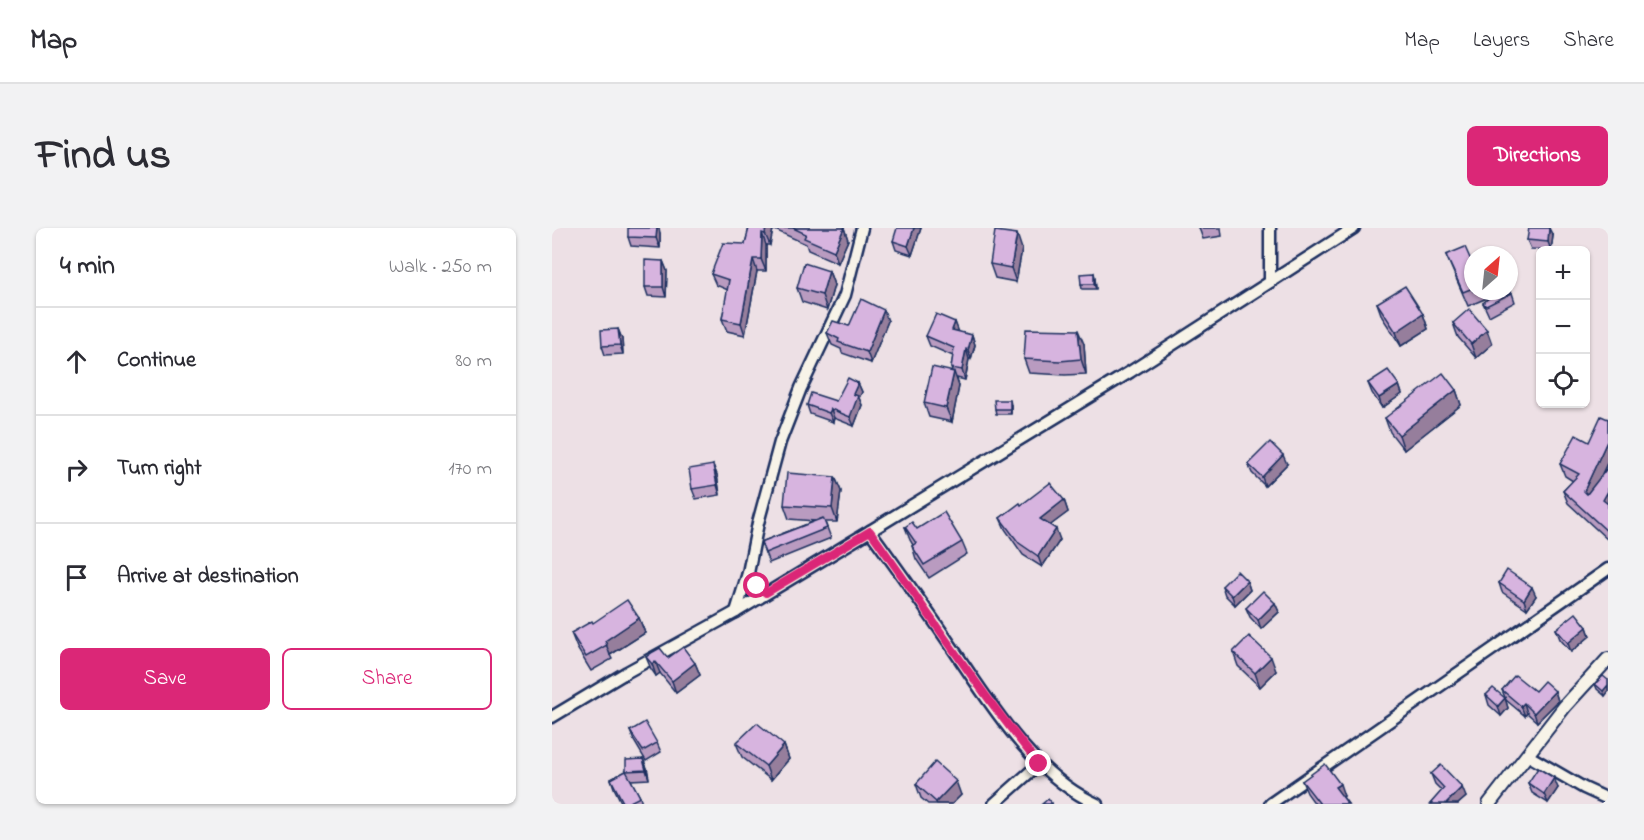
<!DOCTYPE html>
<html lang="en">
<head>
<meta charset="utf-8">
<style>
  body { margin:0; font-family:"Indie Flower",sans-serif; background:#f2f2f3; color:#2b2b33 }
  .controls { position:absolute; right:18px; top:18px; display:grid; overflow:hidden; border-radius:9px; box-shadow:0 2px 4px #0004 }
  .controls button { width:54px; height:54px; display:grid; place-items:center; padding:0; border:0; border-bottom:2px solid #e1e1e2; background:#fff; color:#2b2b33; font:30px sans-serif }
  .compass { position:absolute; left:912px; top:18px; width:54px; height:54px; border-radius:50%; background:#fff; box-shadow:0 2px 4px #0004; rotate:27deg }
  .stop { position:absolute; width:18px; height:18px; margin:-14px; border:4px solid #db2777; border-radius:50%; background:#fff }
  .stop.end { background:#db2777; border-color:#fff; box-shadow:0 2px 6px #0008 }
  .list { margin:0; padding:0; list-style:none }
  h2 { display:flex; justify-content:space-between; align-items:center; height:78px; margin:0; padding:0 24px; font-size:26px }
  h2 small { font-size:20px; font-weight:400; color:#7c7c81 }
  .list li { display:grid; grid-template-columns:39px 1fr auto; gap:18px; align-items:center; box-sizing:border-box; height:108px; padding:0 24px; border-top:2px solid #e1e1e2 }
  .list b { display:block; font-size:22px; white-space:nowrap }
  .list em { font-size:20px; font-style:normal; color:#7c7c81 }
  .actions { display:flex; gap:12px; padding:18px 24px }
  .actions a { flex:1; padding:14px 0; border:2px solid #db2777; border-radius:9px; text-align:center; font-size:21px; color:#db2777 }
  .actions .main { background:#db2777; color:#fff }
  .icon { flex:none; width:33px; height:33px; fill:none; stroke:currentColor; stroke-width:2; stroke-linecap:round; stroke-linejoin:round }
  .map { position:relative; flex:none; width:1056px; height:576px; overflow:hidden; border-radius:9px }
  header { display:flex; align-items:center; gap:36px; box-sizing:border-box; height:84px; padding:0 30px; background:#fff; border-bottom:2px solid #e1e1e2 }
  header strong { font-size:28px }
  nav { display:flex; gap:33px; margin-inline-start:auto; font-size:21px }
  .intro { display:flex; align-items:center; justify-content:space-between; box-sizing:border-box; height:144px; padding:0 36px }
  h1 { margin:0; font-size:42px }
  .button { padding:15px 27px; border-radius:9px; background:#db2777; color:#fff; font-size:21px; font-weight:700 }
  main { display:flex; gap:36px; padding:0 36px }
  aside { flex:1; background:#fff; border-radius:9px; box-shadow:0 2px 4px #0004 }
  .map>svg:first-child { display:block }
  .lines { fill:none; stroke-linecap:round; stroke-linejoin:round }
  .minor-casing { stroke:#1b2f5e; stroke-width:15 }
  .tertiary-casing { stroke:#1b2f5e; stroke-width:16 }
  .minor { stroke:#f7f3e8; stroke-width:10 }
  .tertiary { stroke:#f7f3e8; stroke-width:12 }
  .wall { fill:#b99bc0; stroke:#1b2f5e; stroke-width:1.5 }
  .shaded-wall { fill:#967e9c; stroke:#1b2f5e; stroke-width:1.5 }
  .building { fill:#d7b4df; stroke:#1b2f5e; stroke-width:1.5 }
  .route { stroke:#db2777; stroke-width:8 }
</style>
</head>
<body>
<header>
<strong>Map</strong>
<nav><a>Map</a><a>Layers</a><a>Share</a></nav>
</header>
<div class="intro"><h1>Find us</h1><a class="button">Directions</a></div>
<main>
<aside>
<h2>4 min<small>Walk · 250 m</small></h2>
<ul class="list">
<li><svg class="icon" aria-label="ahead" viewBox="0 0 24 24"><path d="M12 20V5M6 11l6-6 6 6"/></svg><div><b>Continue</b></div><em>80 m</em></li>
<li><svg class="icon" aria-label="right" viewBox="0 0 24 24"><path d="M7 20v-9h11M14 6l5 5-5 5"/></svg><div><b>Turn right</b></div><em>170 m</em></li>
<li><svg class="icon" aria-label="arrive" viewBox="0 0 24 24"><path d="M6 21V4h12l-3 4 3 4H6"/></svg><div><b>Arrive at destination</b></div></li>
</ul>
<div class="actions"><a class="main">Save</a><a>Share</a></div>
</aside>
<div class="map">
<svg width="1056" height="576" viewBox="0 0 1056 576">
  <rect width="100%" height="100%" fill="#ede0e5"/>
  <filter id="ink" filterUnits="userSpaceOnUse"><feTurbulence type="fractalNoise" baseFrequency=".0167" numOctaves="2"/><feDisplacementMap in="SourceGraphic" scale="12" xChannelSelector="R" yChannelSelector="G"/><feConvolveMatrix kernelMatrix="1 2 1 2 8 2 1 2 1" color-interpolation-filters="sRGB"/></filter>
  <g filter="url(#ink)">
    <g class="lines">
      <defs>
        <g id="minor">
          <polyline points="718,0 718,54"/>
          <path d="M318,303c26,36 52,72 77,109 40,58 84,135 150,164"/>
          <polyline points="196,345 200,353 214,365"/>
          <polyline points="184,384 196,345 206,295 228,214 249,160 293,67 310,0"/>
          <polyline points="0,489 75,444 184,384 318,303 578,144 802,0"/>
          <polyline points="975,527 1032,560 1056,571"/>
          <polyline points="442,576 487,536"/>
          <polyline points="718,576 1056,341"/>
        </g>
        <polyline id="tertiary" points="937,576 1013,478 1056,431"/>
      </defs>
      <use href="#minor" class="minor-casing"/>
      <use href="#tertiary" class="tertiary-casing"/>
      <use href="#minor" class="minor"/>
      <use href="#tertiary" class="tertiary"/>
    </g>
    <g class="wall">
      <polygon points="197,0 292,0 296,12 286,35 256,22 254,16 221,1 218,17 214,17 214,43 205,43 193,107 175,103 170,91 176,62 164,57 159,46 193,16"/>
      <polygon points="369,0 360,27 344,22 341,13"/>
      <polygon points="647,0 669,0 670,8 651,11"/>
      <polygon points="108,5 108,20 79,18 76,9"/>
      <polygon points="1001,8 999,22 979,21 975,12"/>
      <polygon points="470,21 464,54 443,50 438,36"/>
      <polygon points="894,27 921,37 921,63 932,63 935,70 916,78 900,41"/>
      <polygon points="111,33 115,43 114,69 96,68 93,59"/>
      <polygon points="277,43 282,57 275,82 250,74 245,60"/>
      <polygon points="542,45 543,50 544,61 530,61 529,56"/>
      <polygon points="960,65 963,74 937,88 931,75"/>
      <polygon points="825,75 871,86 876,101 849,118 830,89"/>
      <polygon points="336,93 319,135 290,125 289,121 280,117 275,105 297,98"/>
      <polygon points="403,94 406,104 420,107 423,117 419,131 417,131 413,152 405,150 407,158 400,194 377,189 372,175 400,143 399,140 401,128 378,118 374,108"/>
      <polygon points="901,95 940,116 924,130 906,109"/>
      <polygon points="66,101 70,111 71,126 53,127 50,118"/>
      <polygon points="532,116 534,146 513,147 477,145 472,131"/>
      <polygon points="306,155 310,164 307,170 310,177 302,198 282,190 281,194 258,186 255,177 284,173"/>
      <polygon points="816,155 847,157 850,166 830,180 820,165"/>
      <polygon points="904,162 909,177 852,222 838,204 833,190"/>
      <polygon points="459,177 459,186 444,186 443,181"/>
      <polygon points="1056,191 1056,233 1049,248 1056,239 1056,312 1016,275 1011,263 1021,253 1013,248 1008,236 1037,214"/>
      <polygon points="696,236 735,236 713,258 700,245"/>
      <polygon points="161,237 165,247 168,267 144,271 140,261"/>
      <polygon points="283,249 289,263 285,294 273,294 279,310 217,335 209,314 263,293 237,291 232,277"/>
      <polygon points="512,272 516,284 498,297 508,312 490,339 471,327 453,301 448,290 469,277"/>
      <polygon points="353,299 365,301 410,314 415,326 377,350 364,331 360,318 361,317 358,312"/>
      <polygon points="695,353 698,362 683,377 673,367 670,358"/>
      <polygon points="947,355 984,368 975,381 950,364"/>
      <polygon points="723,375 727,384 709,401 698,389 694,380"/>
      <polygon points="87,390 93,405 58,427 60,431 39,443 25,420 19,405 41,395"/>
      <polygon points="1035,399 1038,408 1019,424 1008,411 1004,401"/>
      <polygon points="681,424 724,443 708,459 686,438"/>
      <polygon points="94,429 116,430 143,435 148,447 124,465 108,445 104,448 99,441"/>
      <polygon points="1056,452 1056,464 1053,468 1045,461 1043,456"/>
      <polygon points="950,462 1003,463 1006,473 985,494 975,485 973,488 954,472"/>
      <polygon points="934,467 953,470 956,480 949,488 937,477"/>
      <polygon points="78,503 105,515 109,524 94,533 82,513"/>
      <polygon points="184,515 232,517 237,531 219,552 190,529"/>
      <polygon points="91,531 95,540 97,551 79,552 88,569 90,576 70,576 62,560 59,551 74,543"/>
      <polygon points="879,546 914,569 906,576 878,576 890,563 883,556"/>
      <polygon points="750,553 792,568 791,569 796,576 763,576 755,565"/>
      <polygon points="976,555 1006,560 996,575 980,565"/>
      <polygon points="364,556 409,567 400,576 376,576 369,570"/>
    </g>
    <g class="shaded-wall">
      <polygon points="105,0 107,0 108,5 108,20 104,10"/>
      <polygon points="214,0 220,0 221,1 218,17 213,6"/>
      <polygon points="292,0 296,12 286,35 282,23"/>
      <polygon points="362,0 369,0 360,27 356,18"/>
      <polygon points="997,0 1001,8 999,22 996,14"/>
      <polygon points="210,5 214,17 214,43 209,31"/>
      <polygon points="465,6 470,21 464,54 459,40"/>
      <polygon points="201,31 205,43 193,107 189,95"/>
      <polygon points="111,33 115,43 114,69 111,59"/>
      <polygon points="277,43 282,57 275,82 270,67"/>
      <polygon points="542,45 543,50 544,61 542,56"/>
      <polygon points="332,82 336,93 319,135 315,124"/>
      <polygon points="871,86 876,101 849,118 844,104"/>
      <polygon points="403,94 407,104 400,102"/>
      <polygon points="66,101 70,111 71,126 68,117"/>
      <polygon points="526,102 532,116 534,146 529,131"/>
      <polygon points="935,102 940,116 924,130 919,116"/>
      <polygon points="420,107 423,117 419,131 416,122"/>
      <polygon points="414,121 417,131 413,152 410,142"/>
      <polygon points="402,144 407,158 400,194 394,180"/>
      <polygon points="306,155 310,164 307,170 310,177 302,198 298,189 301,166"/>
      <polygon points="847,157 850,166 830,180 827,170"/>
      <polygon points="904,162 909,177 852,222 847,207"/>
      <polygon points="458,172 459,177 459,186 458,181"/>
      <polygon points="279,181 282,190 281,194 277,185"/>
      <polygon points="1056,211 1056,233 1036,275 1032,263"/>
      <polygon points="731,227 735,236 713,258 710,249"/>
      <polygon points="161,237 165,247 168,267 165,257"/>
      <polygon points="283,249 289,263 285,294 280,280"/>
      <polygon points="1056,263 1056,282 1051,272"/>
      <polygon points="512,272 516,284 492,302 488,291"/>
      <polygon points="504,301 508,312 490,339 486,328"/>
      <polygon points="695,353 698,362 683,377 680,368"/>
      <polygon points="980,359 984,368 975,381 972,372"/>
      <polygon points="723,375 727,384 709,401 706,392"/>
      <polygon points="87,390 93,405 58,427 53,413"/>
      <polygon points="1035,399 1038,408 1019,424 1016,415"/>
      <polygon points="719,429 724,443 708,459 703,445"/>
      <polygon points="103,433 108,445 104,448 100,436"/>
      <polygon points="143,435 148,447 124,465 120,453"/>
      <polygon points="1056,457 1056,464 1053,468 1051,463"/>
      <polygon points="1003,463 1006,473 985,494 982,485"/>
      <polygon points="953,470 956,480 949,488 946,478"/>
      <polygon points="972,475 975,485 973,488 969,478"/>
      <polygon points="232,517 237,531 219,552 214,538"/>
      <polygon points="91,531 95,540 97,551 94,542"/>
      <polygon points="1002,550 1006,560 996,575 992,566"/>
      <polygon points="404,553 409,567 400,576 385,576 384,574"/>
      <polygon points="788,556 792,568 787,572 783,559"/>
      <polygon points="910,559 914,569 906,576 894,576"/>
    </g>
    <g class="building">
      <polygon points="76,0 105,0 104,10 76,9"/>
      <polygon points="197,0 214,0 213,6 210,5 209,31 201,31 189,95 170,91 177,52 159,46 171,15 193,16"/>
      <polygon points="241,0 292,0 282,23 252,10 254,6"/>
      <polygon points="345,0 362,0 356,18 341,13"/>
      <polygon points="977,0 997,0 996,14 975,12"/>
      <polygon points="443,3 465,6 459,40 438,36"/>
      <polygon points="913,19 921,37 921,60 911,64 894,27"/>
      <polygon points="93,32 111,33 111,59 93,59"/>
      <polygon points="252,35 277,43 270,67 245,60"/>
      <polygon points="542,45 542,56 529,56 528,46"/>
      <polygon points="853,58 871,86 844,104 825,75"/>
      <polygon points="957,59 960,65 934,78 931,75 945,63 957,63"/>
      <polygon points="309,71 332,82 315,124 286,114 287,111 275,105 281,93 297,98"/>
      <polygon points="917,81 935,102 919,116 901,95"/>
      <polygon points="384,86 403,94 400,102 420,107 416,122 414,121 410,142 399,140 402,120 374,108"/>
      <polygon points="66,101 68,117 50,118 49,102"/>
      <polygon points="474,101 526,102 529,131 508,133 472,131"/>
      <polygon points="380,139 402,144 394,180 372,175"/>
      <polygon points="836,142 847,157 827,170 816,155"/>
      <polygon points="891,145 904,162 847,207 833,190"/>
      <polygon points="296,150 306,155 301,166 306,168 298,189 279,181 277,185 255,177 259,165 284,173"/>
      <polygon points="442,172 458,172 458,181 443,181"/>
      <polygon points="1049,188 1056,191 1056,211 1032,263 1035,266 1056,239 1056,263 1051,272 1056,276 1056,304 1011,263 1027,246 1008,236 1024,207 1037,214"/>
      <polygon points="718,214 731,227 710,249 696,236"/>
      <polygon points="161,237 165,257 140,261 137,241"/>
      <polygon points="235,245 283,249 280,280 232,277"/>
      <polygon points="498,255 512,272 488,291 504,301 486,328 467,315 448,290 468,275 469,277"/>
      <polygon points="392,284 410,314 372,337 360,318 364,315 353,299 360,294 365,301"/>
      <polygon points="271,290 275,300 213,325 209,314"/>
      <polygon points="955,342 980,359 972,372 947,355"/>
      <polygon points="685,343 695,353 680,368 670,358"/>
      <polygon points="711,363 723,375 706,392 694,380"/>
      <polygon points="75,372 87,390 53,413 55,417 34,429 19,405 40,393 41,395"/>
      <polygon points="1024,385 1035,399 1016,415 1004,401"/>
      <polygon points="697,408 719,429 703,445 681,424"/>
      <polygon points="131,419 143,435 120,453 103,433 100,436 94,429 101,424 108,420 116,430"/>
      <polygon points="963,447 983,463 992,453 1003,463 982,485 972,475 969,478 950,462"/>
      <polygon points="1051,448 1056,452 1056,457 1051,463 1043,456"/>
      <polygon points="941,460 953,470 946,478 934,467"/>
      <polygon points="93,494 105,515 91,523 78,503"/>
      <polygon points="205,495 232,517 214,538 184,515"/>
      <polygon points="91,531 94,542 74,543 74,532"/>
      <polygon points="383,534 404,553 384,574 364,556"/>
      <polygon points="773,536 788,556 783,559 796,576 768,576 750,553"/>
      <polygon points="889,537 910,559 894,575 894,576 878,576 892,560 879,546"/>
      <polygon points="986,540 1002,550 992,566 976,555"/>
      <polygon points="74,543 88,569 74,576 72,576 59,551"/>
      <polygon points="496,571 500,576 490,576"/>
    </g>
  </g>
  <g class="lines" filter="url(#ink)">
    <path class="route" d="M205,358l9,7 104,-62c56,78 108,159 169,233"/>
  </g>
</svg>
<div class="controls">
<button>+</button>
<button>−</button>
<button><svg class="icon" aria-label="locate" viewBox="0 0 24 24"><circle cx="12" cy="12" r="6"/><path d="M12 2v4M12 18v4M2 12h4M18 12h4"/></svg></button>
</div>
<svg class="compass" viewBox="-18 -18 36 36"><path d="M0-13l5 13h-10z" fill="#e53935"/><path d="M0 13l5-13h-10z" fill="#7c7c81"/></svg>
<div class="stop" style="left:205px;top:358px"></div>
<div class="stop end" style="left:487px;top:536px"></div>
</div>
</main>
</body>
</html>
